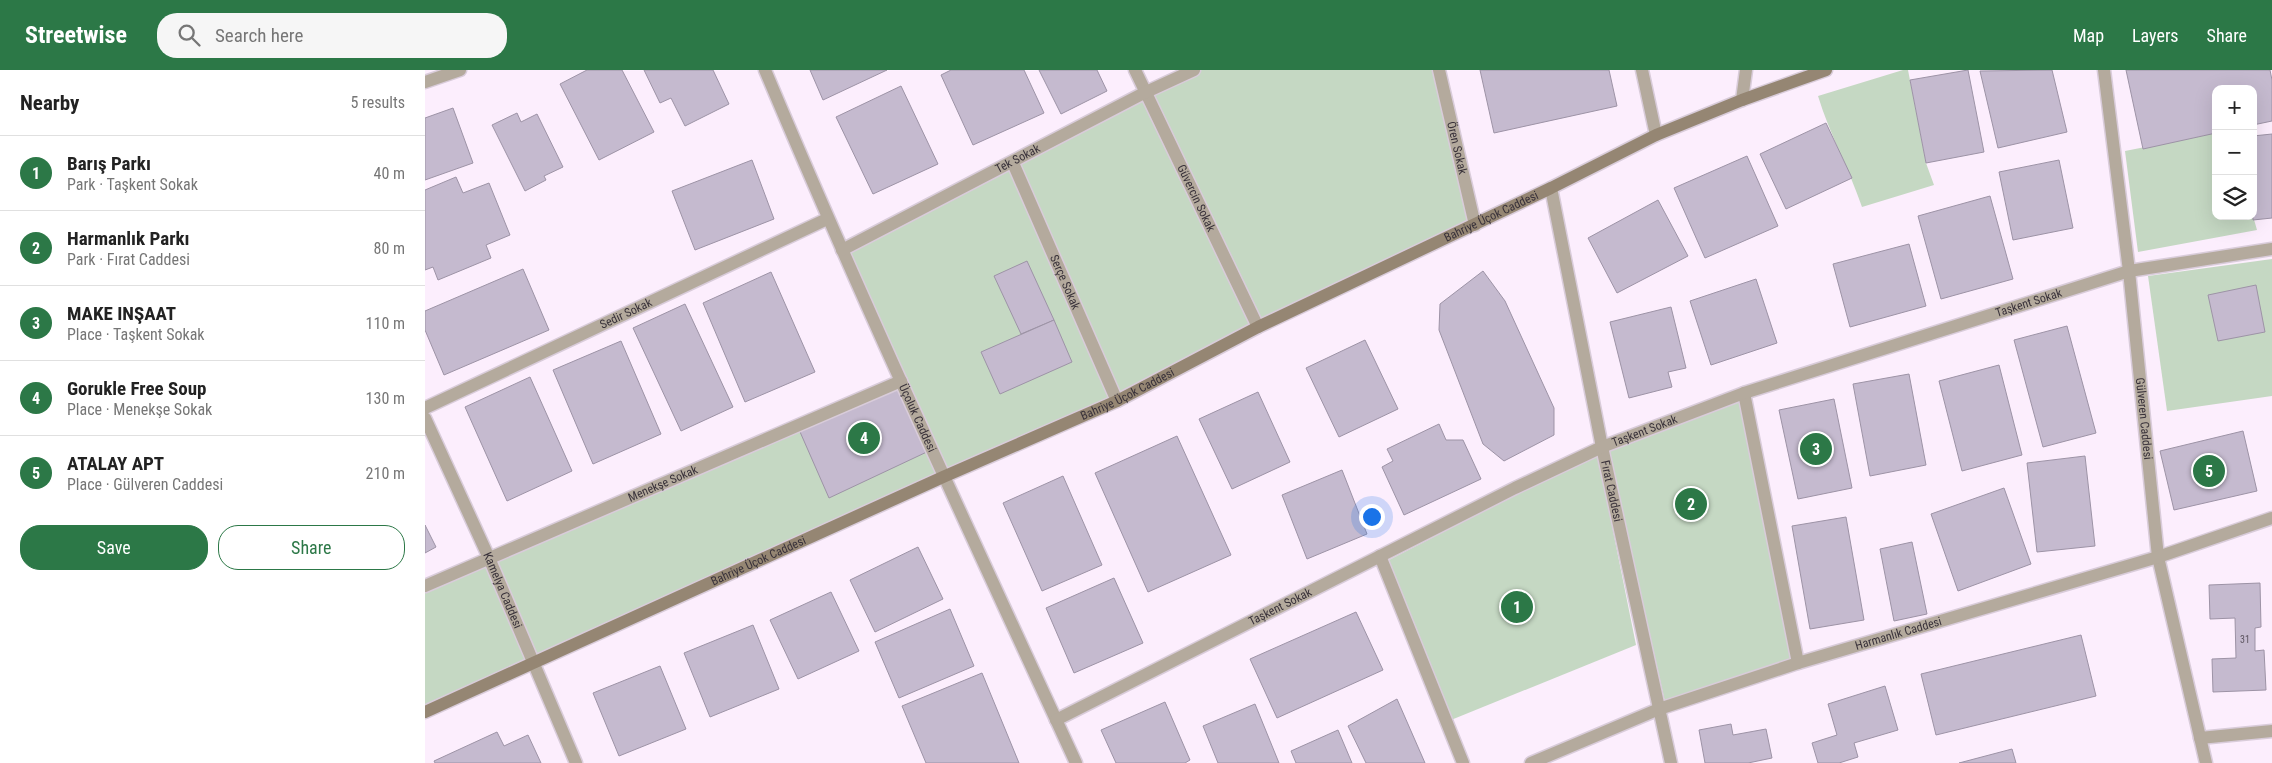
<!DOCTYPE html>
<html lang="en">
<head>
<meta charset="utf-8">
<style>
  body { margin:0; font-family:"Roboto Condensed",sans-serif; background:#f6f6f6; color:#222 }
  .controls { position:absolute; right:15px; top:15px; display:grid; overflow:hidden; border-radius:10px; box-shadow:0 5px 20px #0002 }
  .controls button { width:45px; height:45px; display:grid; place-items:center; padding:0; border:0; border-bottom:1px solid #e0e0e0; background:#fff; color:#222; font:25px sans-serif }
  .you { position:absolute; left:946px; top:446px; width:18px; height:18px; margin:-12px; border:4px solid #fff; border-radius:50%; background:#1a73e8; box-shadow:0 0 0 8px #1a73e833 }
  .badge { display:grid; place-items:center; width:32px; height:32px; border-radius:50%; background:#2c7847; color:#fff; font-size:16px; font-weight:700 }
  .pin { position:absolute; translate:-50% -50%; border:2px solid #fff; box-shadow:0 1px 5px #0006 }
  .list { margin:0; padding:0; list-style:none }
  h2 { display:flex; justify-content:space-between; align-items:center; height:65px; margin:0; padding:0 20px; font-size:21px }
  h2 small { font-size:16px; font-weight:400; color:#767676 }
  .list li { display:grid; grid-template-columns:32px 1fr auto; gap:15px; align-items:center; box-sizing:border-box; height:75px; padding:0 20px; border-top:1px solid #e0e0e0 }
  .list b { display:block; font-size:19px; white-space:nowrap }
  .list p { margin:0; font-size:16px; white-space:nowrap; color:#767676 }
  .list em { font-size:16px; font-style:normal; color:#767676 }
  .actions { display:flex; gap:10px; padding:15px 20px }
  .actions a { flex:1; padding:11px 0; border:1px solid #2c7847; border-radius:20px; text-align:center; font-size:18px; color:#2c7847 }
  .actions .main { background:#2c7847; color:#fff }
  .icon { flex:none; width:28px; height:28px; fill:none; stroke:currentColor; stroke-width:2; stroke-linecap:round; stroke-linejoin:round }
  .map { position:relative; flex:none; width:1847px; height:693px; overflow:hidden }
  header { display:flex; align-items:center; gap:30px; box-sizing:border-box; height:70px; padding:0 25px; background:#2c7847; color:#fff }
  header strong { font-size:24px }
  nav { display:flex; gap:28px; margin-inline-start:auto; font-size:18px }
  .search { width:350px; height:45px; background:#f6f6f6; display:flex; align-items:center; gap:12px; box-sizing:border-box; padding:0 18px; border-radius:20px; color:#767676; font-size:19px }
  main { display:flex }
  aside { flex:1; background:#fff }
  .map>svg:first-child { display:block }
  .green { fill:#c5d8c3 }
  .building { fill:#c5bacf; stroke:#9d93a6 }
  .lines { fill:none; stroke-linecap:round; stroke-linejoin:round }
  .street-casing { stroke:#d9ccda; stroke-width:15 }
  .secondary-casing { stroke:#d9ccda; stroke-width:15 }
  .street { stroke:#b4aa9d; stroke-width:12 }
  .secondary { stroke:#958673; stroke-width:12 }
  .labels { text-anchor:middle; stroke-width:5; stroke-linejoin:round; paint-order:stroke }
  .number-label { font-size:10px; fill:#5c545f }
  .street-label { font-size:12px; fill:#39323a; stroke:#fff }
</style>
</head>
<body>
<header>
<strong>Streetwise</strong>
<div class="search"><svg class="icon" aria-label="search" viewBox="0 0 24 24"><circle cx="10" cy="10" r="6"/><path d="M15 15l6 6"/></svg>Search here</div>
<nav><a>Map</a><a>Layers</a><a>Share</a></nav>
</header>
<main>
<aside>
<h2>Nearby<small>5 results</small></h2>
<ul class="list">
<li><span class="badge">1</span><div><b>Barış Parkı</b><p>Park · Taşkent Sokak</p></div><em>40 m</em></li>
<li><span class="badge">2</span><div><b>Harmanlık Parkı</b><p>Park · Fırat Caddesi</p></div><em>80 m</em></li>
<li><span class="badge">3</span><div><b>MAKE INŞAAT</b><p>Place · Taşkent Sokak</p></div><em>110 m</em></li>
<li><span class="badge">4</span><div><b>Gorukle Free Soup</b><p>Place · Menekşe Sokak</p></div><em>130 m</em></li>
<li><span class="badge">5</span><div><b>ATALAY APT</b><p>Place · Gülveren Caddesi</p></div><em>210 m</em></li>
</ul>
<div class="actions"><a class="main">Save</a><a>Share</a></div>
</aside>
<div class="map">
<svg width="1847" height="693" viewBox="0 0 1847 693">
  <rect width="100%" height="100%" fill="#fceefd"/>
  <g class="green">
    <polygon points="769,0 1014,0 1050,155 692,331 0,642 0,517 475,311 417,180"/>
    <path d="M1478,0h5l18,93 8,22 -72,22c-13,-38 -32,-72 -44,-111z"/>
    <polygon points="1791,63 1791,146 1828,146 1832,160 1713,182 1700,81"/>
    <polygon points="1847,189 1847,326 1742,341 1723,206"/>
    <polygon points="1315,331 1368,590 1240,632 1183,379"/>
    <polygon points="1173,386 1211,575 1026,650 962,491 1090,425"/>
  </g>
  <g class="building">
    <polygon points="162,0 197,0 229,62 174,90 135,14"/>
    <polygon points="219,0 288,0 304,34 260,56 246,28 235,33"/>
    <polygon points="385,0 462,0 398,30"/>
    <polygon points="526,0 599,0 619,43 548,75 516,5"/>
    <polygon points="614,0 672,0 682,21 636,44"/>
    <polygon points="1055,0 1184,0 1192,36 1069,63"/>
    <polygon points="1543,0 1559,82 1501,93 1485,10"/>
    <polygon points="1627,0 1642,62 1573,78 1555,1"/>
    <polygon points="1701,0 1845,0 1847,10 1847,51 1828,55 1828,19 1791,19 1791,63 1718,79"/>
    <polygon points="476,16 513,94 448,124 411,47"/>
    <polygon points="28,38 48,93 0,110 0,48"/>
    <polygon points="92,43 96,52 112,44 138,97 119,106 121,110 100,121 67,55"/>
    <polygon points="1401,53 1427,108 1361,139 1335,84"/>
    <polygon points="1847,64 1847,148 1828,150 1828,66"/>
    <polygon points="1322,86 1353,156 1280,188 1249,118"/>
    <polygon points="327,90 349,149 270,180 247,121"/>
    <polygon points="1634,90 1648,158 1588,170 1574,102"/>
    <polygon points="31,107 38,123 64,113 85,165 61,175 66,188 13,210 8,197 0,200 0,120"/>
    <polygon points="1565,126 1588,209 1516,229 1493,146"/>
    <polygon points="1233,130 1263,186 1192,223 1163,168"/>
    <polygon points="1484,174 1501,236 1425,257 1408,194"/>
    <polygon points="602,191 629,250 596,264 569,206"/>
    <polygon points="98,199 124,260 19,305 0,260 0,241"/>
    <polygon points="1058,201 1080,231 1129,338 1129,365 1079,391 1058,374 1014,260 1015,234"/>
    <polygon points="346,202 390,302 320,332 278,233"/>
    <polygon points="1331,209 1352,273 1286,295 1265,231"/>
    <polygon points="1831,215 1840,262 1793,271 1783,225"/>
    <polygon points="260,234 308,337 256,361 208,258"/>
    <polygon points="1246,237 1261,298 1243,302 1247,317 1204,328 1185,252"/>
    <polygon points="629,250 647,292 575,324 556,282"/>
    <polygon points="1642,256 1671,363 1618,377 1589,270"/>
    <polygon points="940,270 973,339 914,367 881,298"/>
    <polygon points="196,271 236,364 168,394 128,300"/>
    <polygon points="1574,295 1597,385 1537,401 1514,311"/>
    <polygon points="1484,304 1501,395 1445,406 1428,314"/>
    <polygon points="105,307 147,401 82,431 40,337"/>
    <polygon points="476,311 506,380 404,428 372,355"/>
    <polygon points="833,322 865,392 807,419 774,349"/>
    <polygon points="1409,329 1427,418 1373,429 1354,340"/>
    <polygon points="1014,354 1021,370 1038,370 1056,409 979,445 957,397 968,391 962,379"/>
    <polygon points="1818,361 1832,421 1749,440 1735,381"/>
    <polygon points="752,366 806,485 723,522 670,403"/>
    <polygon points="1660,386 1670,476 1612,482 1602,393"/>
    <polygon points="917,400 942,464 882,489 857,425"/>
    <polygon points="638,406 677,495 617,521 578,433"/>
    <polygon points="1579,418 1606,494 1533,521 1506,444"/>
    <polygon points="1421,447 1439,550 1385,559 1367,456"/>
    <polygon points="0,455 11,477 0,483"/>
    <polygon points="1487,472 1502,544 1469,551 1455,479"/>
    <polygon points="493,477 518,529 450,562 425,510"/>
    <polygon points="689,508 718,573 649,603 621,538"/>
    <polygon points="1835,513 1836,557 1830,558 1830,581 1839,580 1841,620 1788,622 1787,589 1811,588 1810,548 1785,549 1784,515"/>
    <polygon points="406,522 434,581 373,609 345,550"/>
    <polygon points="525,539 549,596 474,628 450,572"/>
    <polygon points="931,542 958,600 852,648 825,589"/>
    <polygon points="328,555 354,619 285,647 259,583"/>
    <polygon points="1656,565 1671,626 1511,665 1496,604"/>
    <polygon points="235,596 261,659 194,686 168,623"/>
    <polygon points="557,603 594,693 501,693 477,636"/>
    <polygon points="1460,616 1473,660 1429,673 1433,687 1414,693 1393,693 1387,673 1412,665 1403,634"/>
    <polygon points="972,629 1000,693 941,693 923,656"/>
    <polygon points="740,632 765,690 760,693 691,693 676,660"/>
    <polygon points="830,634 854,693 793,693 778,656"/>
    <polygon points="1306,654 1308,665 1341,659 1347,688 1323,693 1280,693 1274,660"/>
    <polygon points="913,660 927,693 871,693 866,681"/>
    <polygon points="72,662 79,676 103,665 116,693 10,693 9,691"/>
    <polygon points="1587,679 1591,693 1534,693"/>
  </g>
  <g class="lines">
    <defs>
      <g id="street">
        <path id="s1" d="M340,0c98,234 205,463 311,693"/>
        <path id="s2" d="M710,0l123,257"/>
        <path id="s3" d="M1014,0l36,155"/>
        <polyline points="1217,0 1231,65"/>
        <path id="s4" d="M1679,0l25,201 29,286 48,206"/>
        <polyline points="0,12 35,0"/>
        <polyline points="1317,30 1321,0"/>
        <path id="s5" d="M588,93l104,238"/>
        <path id="s6" d="M1126,118l51,259 69,316"/>
        <path id="s7" d="M417,180l302,-157 50,-23"/>
        <polyline points="1319,323 1373,593"/>
        <path id="s8" d="M0,338l402,-189"/>
        <path id="s9" d="M0,348l64,140 87,205"/>
        <polyline points="955,486 1038,693"/>
        <path id="s10" d="M0,516l476,-205"/>
        <path id="s11" d="M631,650l459,-232 87,-41 142,-54 385,-122 143,-22"/>
        <polyline points="1775,668 1847,661"/>
        <path id="s12" d="M1106,693l128,-54 139,-46 360,-106 114,-39"/>
      </g>
      <g id="secondary">
        <path id="s13" d="M0,642l518,-235 174,-76 141,-74 293,-139 105,-53 86,-35 84,-30"/>
      </g>
    </defs>
    <use href="#street" class="street-casing"/>
    <use href="#secondary" class="secondary-casing"/>
    <use href="#street" class="street"/>
    <use href="#secondary" class="secondary"/>
  </g>
  <g class="labels">
    <g class="number-label">
      <text x="1820" y="573">31</text>
    </g>
    <g class="street-label">
      <text dy="4" stroke="none"><textPath href="#s3" startOffset="80">Ören Sokak</textPath></text>
      <text dy="4" stroke="none"><textPath href="#s7" startOffset="198">Tek Sokak</textPath></text>
      <text dy="4" stroke="none"><textPath href="#s2" startOffset="142">Güvercin Sokak</textPath></text>
      <text dy="4" stroke="none"><textPath href="#s13" startOffset="1176">Bahriye Üçok Caddesi</textPath></text>
      <text dy="4" stroke="none"><textPath href="#s5" startOffset="130">Serçe Sokak</textPath></text>
      <text dy="4" stroke="none"><textPath href="#s11" startOffset="1061">Taşkent Sokak</textPath></text>
      <text dy="4" stroke="none"><textPath href="#s8" startOffset="222">Sedir Sokak</textPath></text>
      <text dy="4" stroke="none"><textPath href="#s13" startOffset="771">Bahriye Üçok Caddesi</textPath></text>
      <text dy="4" stroke="none"><textPath href="#s1" startOffset="380">Üçoluk Caddesi</textPath></text>
      <text dy="4" stroke="none"><textPath href="#s4" startOffset="351">Gülveren Caddesi</textPath></text>
      <text dy="4" stroke="none"><textPath href="#s11" startOffset="656">Taşkent Sokak</textPath></text>
      <text dy="4" stroke="none"><textPath href="#s10" startOffset="259">Menekşe Sokak</textPath></text>
      <text dy="4" stroke="none"><textPath href="#s6" startOffset="309">Fırat Caddesi</textPath></text>
      <text dy="4" stroke="none"><textPath href="#s13" startOffset="366">Bahriye Üçok Caddesi</textPath></text>
      <text dy="4" stroke="none"><textPath href="#s9" startOffset="189">Kamelya Caddesi</textPath></text>
      <text dy="4" stroke="none"><textPath href="#s11" startOffset="251">Taşkent Sokak</textPath></text>
      <text dy="4" stroke="none"><textPath href="#s12" startOffset="390">Harmanlık Caddesi</textPath></text>
    </g>
  </g>
</svg>
<div class="controls">
<button>+</button>
<button>−</button>
<button><svg class="icon" aria-label="layers" viewBox="0 0 24 24"><path d="M12 4l9 5-9 5-9-5zM3 14l9 5 9-5"/></svg></button>
</div>
<div class="you"></div>
<div class="pin badge" style="left:1092px;top:537px">1</div>
<div class="pin badge" style="left:1266px;top:434px">2</div>
<div class="pin badge" style="left:1391px;top:379px">3</div>
<div class="pin badge" style="left:439px;top:368px">4</div>
<div class="pin badge" style="left:1784px;top:401px">5</div>
</div>
</main>
</body>
</html>
